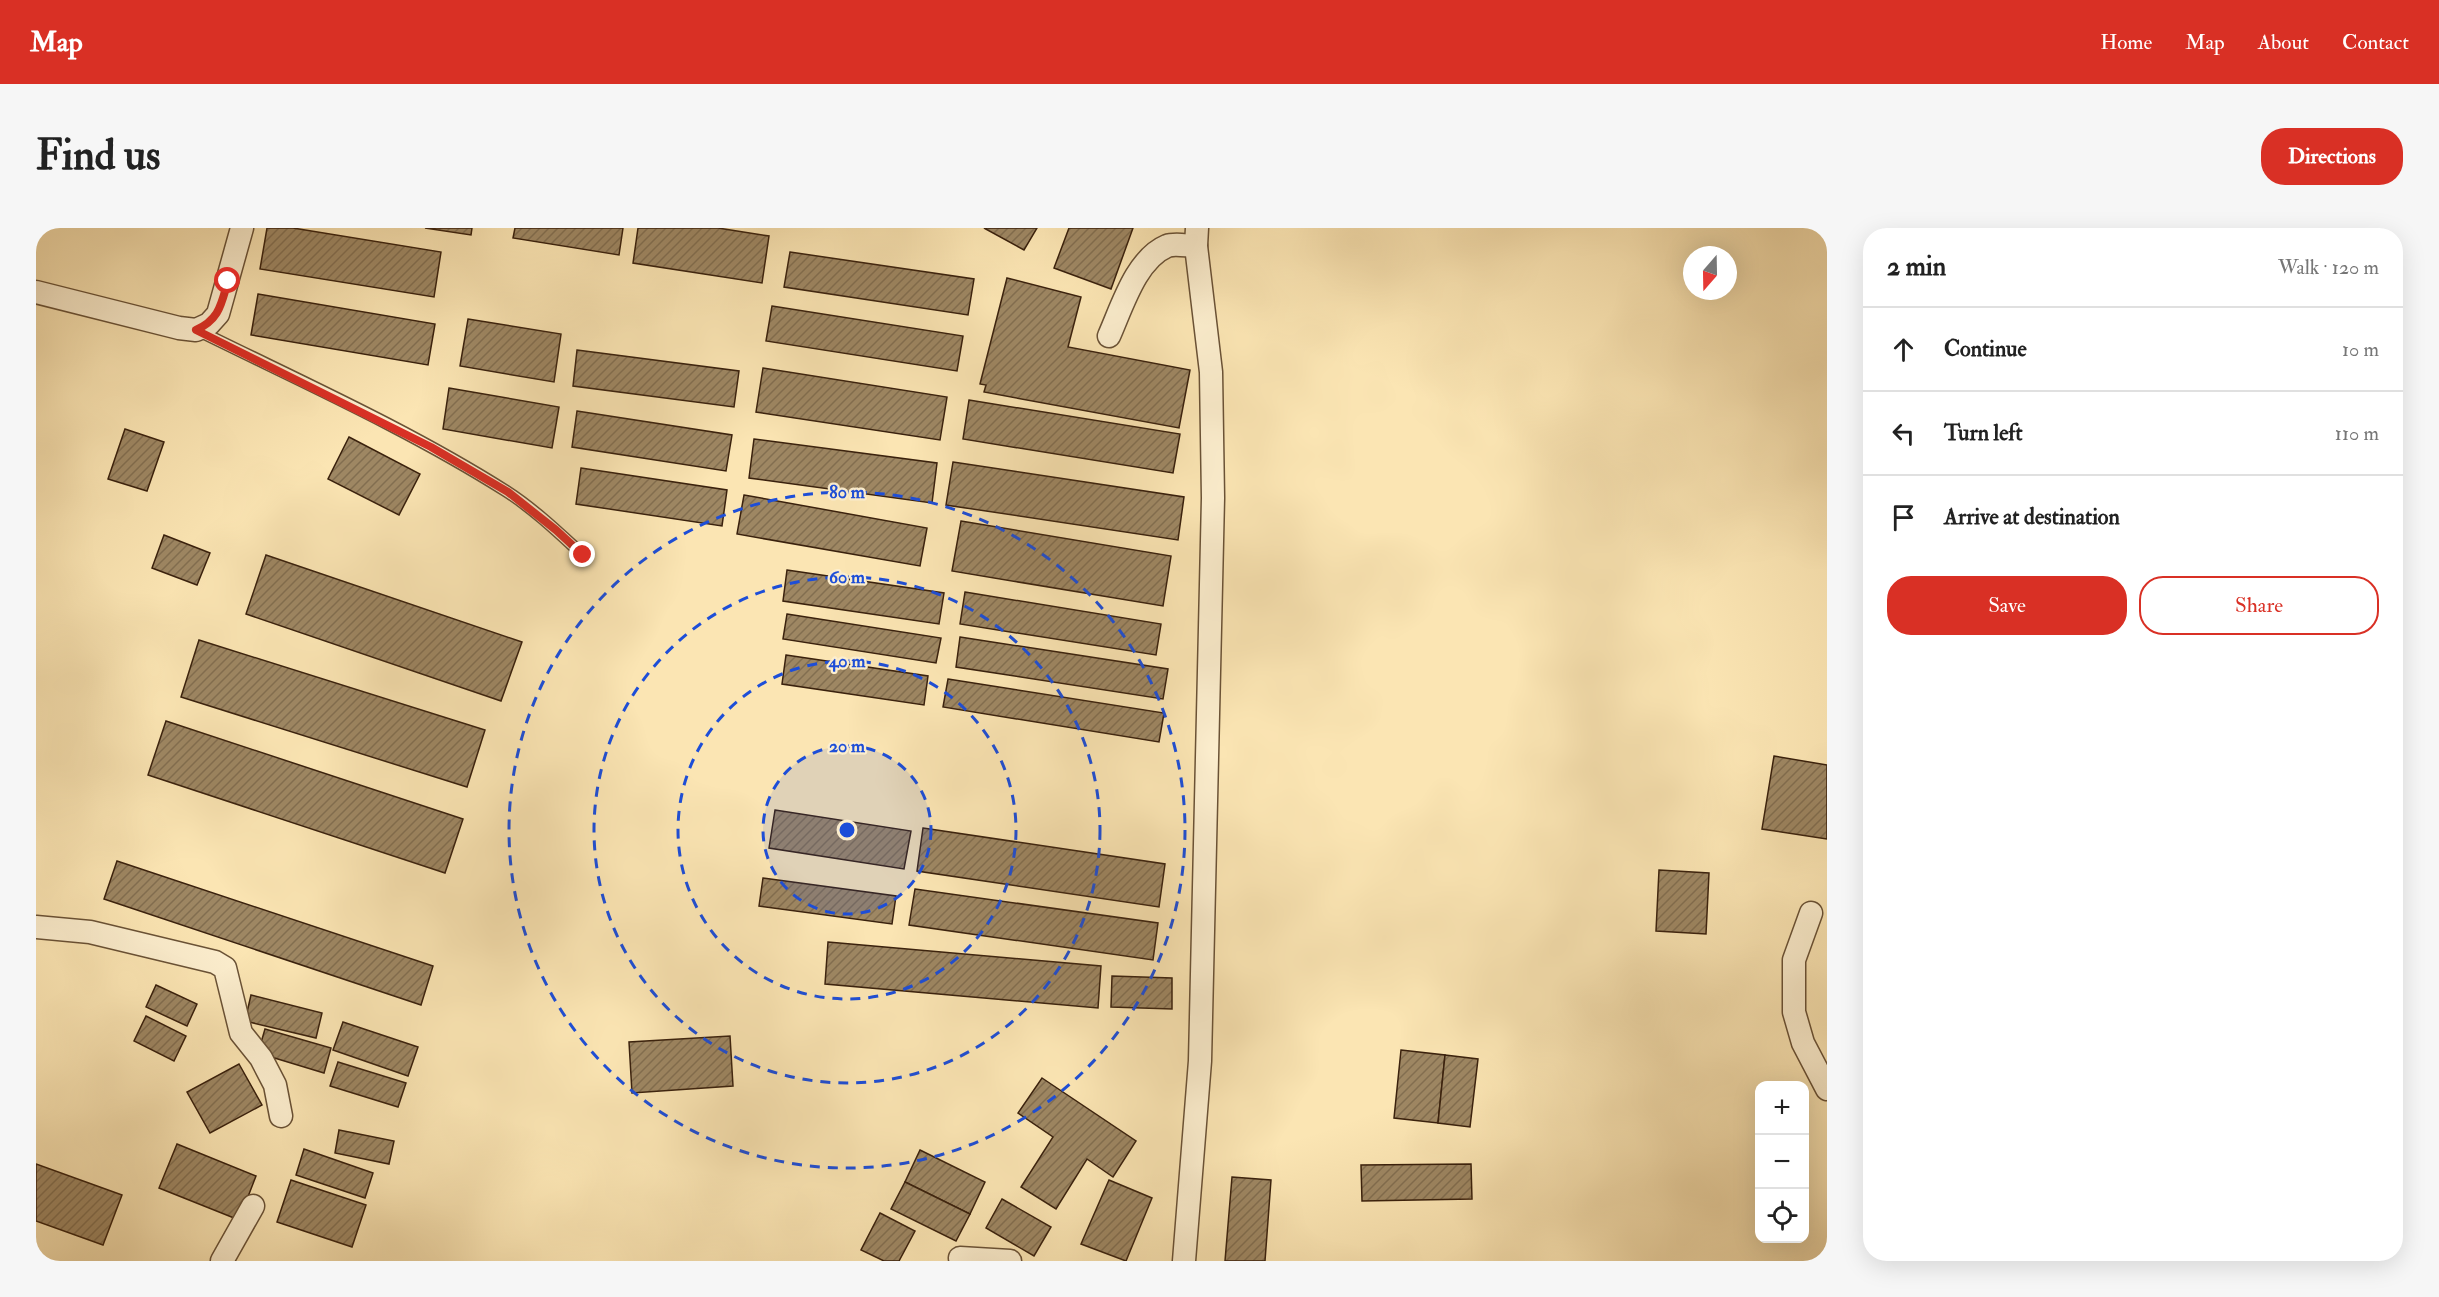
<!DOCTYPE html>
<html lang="en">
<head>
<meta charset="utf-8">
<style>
  body { margin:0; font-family:"IM FELL Double Pica",serif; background:#f6f6f6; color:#222 }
  .controls { position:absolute; right:18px; bottom:18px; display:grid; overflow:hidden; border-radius:12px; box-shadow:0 6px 24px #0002 }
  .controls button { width:54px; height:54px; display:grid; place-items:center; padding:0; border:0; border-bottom:2px solid #e0e0e0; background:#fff; color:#222; font:30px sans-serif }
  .compass { position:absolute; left:1647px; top:18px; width:54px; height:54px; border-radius:50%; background:#fff; box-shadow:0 6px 24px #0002; rotate:200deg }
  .stop { position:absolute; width:18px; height:18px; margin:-14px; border:4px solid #d93025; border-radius:50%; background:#fff }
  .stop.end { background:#d93025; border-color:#fff; box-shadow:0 2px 6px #0008 }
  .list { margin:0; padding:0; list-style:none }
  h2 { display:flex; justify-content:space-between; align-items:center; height:78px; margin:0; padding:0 24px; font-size:26px }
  h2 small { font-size:20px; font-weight:400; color:#767676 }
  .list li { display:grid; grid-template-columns:39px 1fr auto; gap:18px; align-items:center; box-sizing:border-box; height:84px; padding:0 24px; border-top:2px solid #e0e0e0 }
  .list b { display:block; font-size:22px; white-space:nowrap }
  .list em { font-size:20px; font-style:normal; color:#767676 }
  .actions { display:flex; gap:12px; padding:18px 24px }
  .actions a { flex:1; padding:14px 0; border:2px solid #d93025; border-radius:24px; text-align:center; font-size:21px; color:#d93025 }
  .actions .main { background:#d93025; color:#fff }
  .icon { flex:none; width:33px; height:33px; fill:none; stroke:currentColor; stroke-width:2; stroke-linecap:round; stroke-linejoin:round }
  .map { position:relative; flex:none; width:1791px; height:1033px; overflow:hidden; border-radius:24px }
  header { display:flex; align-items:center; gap:36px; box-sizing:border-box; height:84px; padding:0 30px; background:#d93025; color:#fff }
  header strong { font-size:28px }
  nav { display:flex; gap:33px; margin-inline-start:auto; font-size:21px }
  .intro { display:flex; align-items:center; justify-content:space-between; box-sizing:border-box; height:144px; padding:0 36px }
  h1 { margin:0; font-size:42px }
  .button { padding:15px 27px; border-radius:24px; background:#d93025; color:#fff; font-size:21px; font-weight:700 }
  main { display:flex; gap:36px; padding:0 36px }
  aside { flex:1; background:#fff; border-radius:24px; box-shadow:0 6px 24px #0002 }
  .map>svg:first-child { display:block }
  .building { fill:url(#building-hatch); stroke:#3a210d; stroke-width:1.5 }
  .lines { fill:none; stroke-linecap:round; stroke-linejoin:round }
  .lane-casing { stroke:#6a5236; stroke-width:13 }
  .street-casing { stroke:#6a5236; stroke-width:25 }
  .lane { stroke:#fceece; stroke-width:10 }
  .street { stroke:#fceece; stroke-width:22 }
  .route { stroke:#d93025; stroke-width:8 }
  .ring { fill:none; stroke:#1d4ed8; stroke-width:3; stroke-dasharray:10 8 }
  .centre { fill:#1d4ed8; stroke:#fceece; stroke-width:3 }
  .ring-label { font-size:18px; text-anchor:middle; font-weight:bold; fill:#1d4ed8; stroke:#fceece; stroke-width:4.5; stroke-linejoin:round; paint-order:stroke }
</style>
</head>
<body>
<header>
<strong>Map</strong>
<nav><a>Home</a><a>Map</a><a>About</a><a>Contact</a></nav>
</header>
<div class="intro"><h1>Find us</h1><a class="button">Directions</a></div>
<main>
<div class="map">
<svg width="1791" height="1033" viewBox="0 0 1791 1033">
  <defs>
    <pattern id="building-hatch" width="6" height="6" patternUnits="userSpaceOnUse" patternTransform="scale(1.5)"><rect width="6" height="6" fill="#9e8763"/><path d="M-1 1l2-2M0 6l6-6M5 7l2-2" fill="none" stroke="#826e50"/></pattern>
  </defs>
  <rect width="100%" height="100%" fill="#fbe5b3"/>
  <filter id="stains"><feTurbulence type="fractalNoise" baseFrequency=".00333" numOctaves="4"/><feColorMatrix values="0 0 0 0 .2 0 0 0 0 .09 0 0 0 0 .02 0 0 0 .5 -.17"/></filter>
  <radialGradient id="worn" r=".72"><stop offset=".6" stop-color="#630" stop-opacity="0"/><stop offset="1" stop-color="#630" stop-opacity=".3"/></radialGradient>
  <g class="building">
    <polygon points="231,0 257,0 405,24 398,69 224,41"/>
    <polygon points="389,0 436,0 435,7"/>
    <polygon points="479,0 587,0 583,27 477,10"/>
    <polygon points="602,0 682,0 733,8 726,55 597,35"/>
    <polygon points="948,0 1001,0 988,22"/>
    <polygon points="1033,0 1097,0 1075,61 1018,40"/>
    <polygon points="754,24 938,51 932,87 748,59"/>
    <polygon points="971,50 1045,69 1032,119 1154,142 1143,200 948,164 950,157 944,156"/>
    <polygon points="222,66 399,96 392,137 215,107"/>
    <polygon points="736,78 927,108 921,143 730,113"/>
    <polygon points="432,91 525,106 518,154 424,138"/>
    <polygon points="541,122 703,143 698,179 537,158"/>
    <polygon points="727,140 911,169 904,212 720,184"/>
    <polygon points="413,160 523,179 516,220 407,201"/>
    <polygon points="933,172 1144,206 1137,245 927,211"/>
    <polygon points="541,183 696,207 690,243 536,219"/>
    <polygon points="89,201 128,214 111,263 72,251"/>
    <polygon points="313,209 384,246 363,287 292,251"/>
    <polygon points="718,211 901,235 896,275 713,250"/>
    <polygon points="917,234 1148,269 1142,312 910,277"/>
    <polygon points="545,240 691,262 686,298 540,276"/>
    <polygon points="708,267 891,300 884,338 701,306"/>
    <polygon points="925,293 1135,328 1127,378 916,343"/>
    <polygon points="128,307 174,325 161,357 116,340"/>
    <polygon points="230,327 486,414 465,473 210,386"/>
    <polygon points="751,342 908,365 903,396 747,373"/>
    <polygon points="929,364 1125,396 1120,427 924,396"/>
    <polygon points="751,386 905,410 900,435 747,411"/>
    <polygon points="924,409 1132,441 1127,471 920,439"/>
    <polygon points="163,412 449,502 431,559 145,469"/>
    <polygon points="750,427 892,448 888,477 746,456"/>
    <polygon points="912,451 1128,485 1123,514 907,479"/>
    <polygon points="130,493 427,591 409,645 112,547"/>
    <polygon points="1738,528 1791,537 1791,611 1726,601"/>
    <polygon points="739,582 875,603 868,641 733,620"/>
    <polygon points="887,600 1129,636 1123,679 881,643"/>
    <polygon points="81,633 397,738 385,777 68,671"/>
    <polygon points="1623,642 1673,645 1670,706 1620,703"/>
    <polygon points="727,650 860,668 856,696 723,678"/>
    <polygon points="879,661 1122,695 1117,732 873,697"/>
    <polygon points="792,714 1065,738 1062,780 789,756"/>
    <polygon points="1076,748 1136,750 1136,781 1075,779"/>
    <polygon points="120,757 161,776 151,798 110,779"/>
    <polygon points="215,767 286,785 280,810 209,793"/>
    <polygon points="110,788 150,808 138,833 98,813"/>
    <polygon points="307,794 382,819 372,848 297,822"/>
    <polygon points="229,801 295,820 288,845 222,825"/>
    <polygon points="694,808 697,858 596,865 593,814"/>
    <polygon points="1365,822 1409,827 1402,895 1358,890"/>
    <polygon points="1409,827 1442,831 1434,899 1402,895"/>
    <polygon points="302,834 370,855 362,879 294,858"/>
    <polygon points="203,836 226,877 174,905 151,864"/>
    <polygon points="1006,850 1100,913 1077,949 1051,931 1020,981 985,959 1017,909 982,885"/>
    <polygon points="303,902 358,913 353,936 299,925"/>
    <polygon points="141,916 220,948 203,992 123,960"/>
    <polygon points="268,921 337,945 329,970 260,947"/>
    <polygon points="884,922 949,954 934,986 869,954"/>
    <polygon points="0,936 86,967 67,1017 0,993"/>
    <polygon points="1435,936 1436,971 1326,973 1325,937"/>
    <polygon points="1196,949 1235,952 1229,1033 1189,1033"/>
    <polygon points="255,952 330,977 316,1019 241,994"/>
    <polygon points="1073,952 1116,970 1090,1033 1045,1016"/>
    <polygon points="869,954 934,986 920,1013 855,981"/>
    <polygon points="966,971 1015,999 998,1028 950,1000"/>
    <polygon points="844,985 879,1003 863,1033 848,1033 825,1022"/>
  </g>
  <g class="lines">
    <defs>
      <path id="lane" d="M161,102c103,51 211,99 309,161 28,18 53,42 77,64"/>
      <g id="street">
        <polyline points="0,64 143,100 160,102 173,96 182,86 206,0"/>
        <path d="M1073,108c13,-29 27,-77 58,-90 8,-3 20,0 29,0"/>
        <polyline points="1775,685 1758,732 1758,784 1767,815 1791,861"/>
        <polyline points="0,699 54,704 179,734 189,740 205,805 225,830 239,857 245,888"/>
        <polyline points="924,1030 974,1033"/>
        <polyline points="186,1033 217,978"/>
        <polyline points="1148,1033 1164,833 1177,270 1175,144 1160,18 1161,0"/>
      </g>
    </defs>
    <use href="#lane" class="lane-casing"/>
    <use href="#street" class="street-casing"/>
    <use href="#lane" class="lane"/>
    <use href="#street" class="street"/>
  </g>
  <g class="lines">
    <path class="route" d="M192,53c-7,23 -8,38 -32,49l235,117 77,45 48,38 27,25"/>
  </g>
  <circle cx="811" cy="602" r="84" fill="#1d4ed8" fill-opacity=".12"/>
  <g class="ring">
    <circle cx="811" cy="602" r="84"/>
    <circle cx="811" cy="602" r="169"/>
    <circle cx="811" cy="602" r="253"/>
    <circle cx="811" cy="602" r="338"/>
  </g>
  <circle cx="811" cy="602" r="9" class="centre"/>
  <g class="ring-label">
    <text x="811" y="270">80 m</text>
    <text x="811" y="355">60 m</text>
    <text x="811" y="439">40 m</text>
    <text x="811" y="524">20 m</text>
  </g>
  <rect width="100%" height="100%" filter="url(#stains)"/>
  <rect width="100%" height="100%" fill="url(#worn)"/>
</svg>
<div class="controls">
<button>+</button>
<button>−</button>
<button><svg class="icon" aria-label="locate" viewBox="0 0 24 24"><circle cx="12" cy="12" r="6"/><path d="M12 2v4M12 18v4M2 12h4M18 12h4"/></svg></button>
</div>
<svg class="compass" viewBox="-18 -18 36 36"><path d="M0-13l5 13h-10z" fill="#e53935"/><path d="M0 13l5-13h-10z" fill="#767676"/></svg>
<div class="stop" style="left:192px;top:53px"></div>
<div class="stop end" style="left:547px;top:327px"></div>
</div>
<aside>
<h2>2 min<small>Walk · 120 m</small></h2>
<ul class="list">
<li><svg class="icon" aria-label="ahead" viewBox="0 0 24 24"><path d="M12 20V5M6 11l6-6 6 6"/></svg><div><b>Continue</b></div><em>10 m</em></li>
<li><svg class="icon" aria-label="left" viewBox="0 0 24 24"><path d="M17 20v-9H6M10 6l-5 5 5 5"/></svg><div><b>Turn left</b></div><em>110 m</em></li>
<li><svg class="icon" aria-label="arrive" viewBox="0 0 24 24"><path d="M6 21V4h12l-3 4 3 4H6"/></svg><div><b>Arrive at destination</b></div></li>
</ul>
<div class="actions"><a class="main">Save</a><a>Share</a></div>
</aside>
</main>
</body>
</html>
